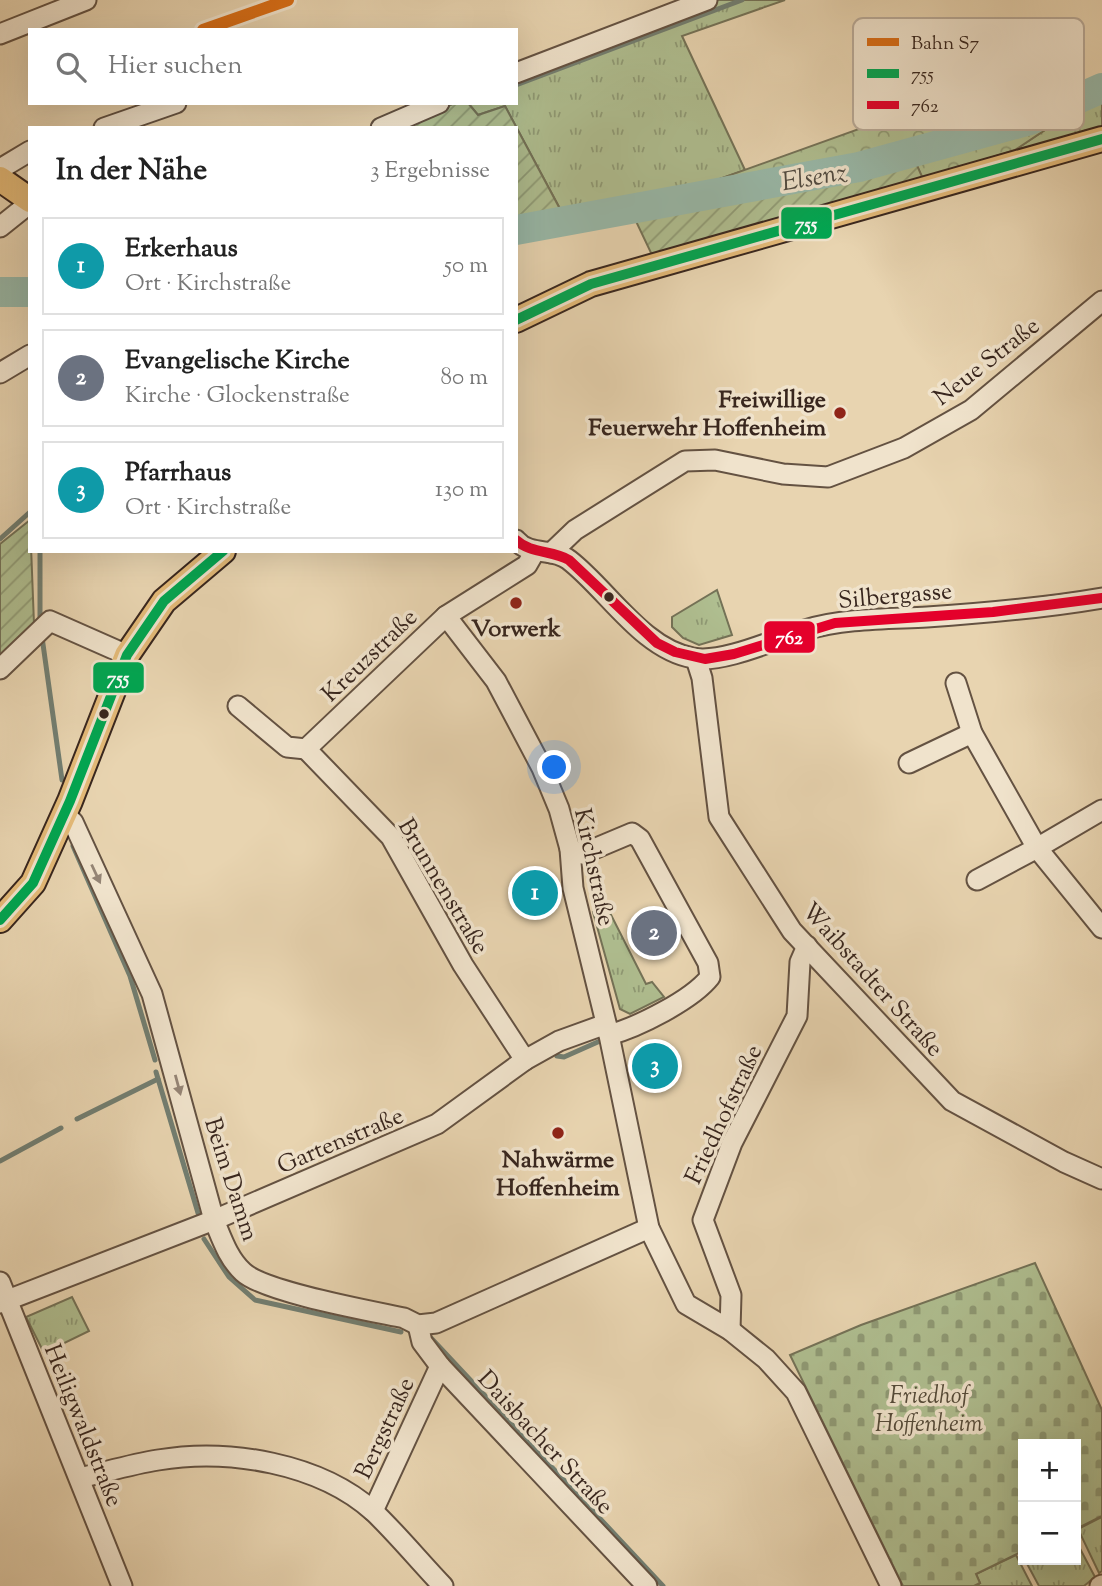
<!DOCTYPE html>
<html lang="de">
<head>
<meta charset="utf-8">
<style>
  body { margin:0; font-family:"Sorts Mill Goudy",serif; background:#f2f2f2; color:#222 }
  .controls { position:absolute; right:21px; bottom:21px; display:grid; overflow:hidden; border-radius:0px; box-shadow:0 7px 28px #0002 }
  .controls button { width:63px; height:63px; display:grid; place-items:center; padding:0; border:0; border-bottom:2px solid #e0e0e0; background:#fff; color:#222; font:35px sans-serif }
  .you { position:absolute; left:555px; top:768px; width:24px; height:24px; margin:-18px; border:5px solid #fff; border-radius:50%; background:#1a73e8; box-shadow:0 0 0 10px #1a73e833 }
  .badge { display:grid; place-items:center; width:46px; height:46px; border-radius:50%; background:#8f2418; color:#fff; font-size:23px; font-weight:700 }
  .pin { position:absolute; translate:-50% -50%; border:4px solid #fff; box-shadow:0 2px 7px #0006 }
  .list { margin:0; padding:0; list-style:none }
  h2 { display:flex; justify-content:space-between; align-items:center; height:91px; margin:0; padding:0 28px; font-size:30px }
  h2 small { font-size:23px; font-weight:400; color:#767676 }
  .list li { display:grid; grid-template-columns:46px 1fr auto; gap:21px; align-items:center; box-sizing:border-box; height:98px; margin:0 14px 14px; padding:0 14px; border:2px solid #e0e0e0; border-radius:0px }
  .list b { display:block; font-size:26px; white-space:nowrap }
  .list p { margin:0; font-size:23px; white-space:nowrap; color:#767676 }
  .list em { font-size:23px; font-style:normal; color:#767676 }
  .icon { flex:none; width:38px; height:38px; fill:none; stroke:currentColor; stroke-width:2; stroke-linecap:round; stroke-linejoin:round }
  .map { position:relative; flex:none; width:1102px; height:1586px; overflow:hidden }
  .search { position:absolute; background:#fff; box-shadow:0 7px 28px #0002; left:28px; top:28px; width:490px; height:77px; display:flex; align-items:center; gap:18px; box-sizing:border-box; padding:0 24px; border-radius:0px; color:#767676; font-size:26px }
  .panel { position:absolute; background:#fff; box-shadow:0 7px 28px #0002; left:28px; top:126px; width:490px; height:427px; border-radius:0px }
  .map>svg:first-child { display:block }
  .grass { fill:url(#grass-tufts); stroke:#747257; stroke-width:2 }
  .forest { fill:url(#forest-crowns); stroke:#747257; stroke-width:2 }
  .cemetery { fill:url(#cemetery-stones); stroke:#747257; stroke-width:2 }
  .garden { fill:url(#garden-furrows); stroke:#747257; stroke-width:2 }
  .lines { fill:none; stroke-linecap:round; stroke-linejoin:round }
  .stream { stroke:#727e71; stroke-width:5 }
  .river { stroke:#98b8a8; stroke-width:30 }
  .minor-casing { stroke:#645242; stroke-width:23 }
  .major-casing { stroke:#38261e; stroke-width:28 }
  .minor { stroke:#f0e3cc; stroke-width:19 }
  .major { stroke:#e4ba78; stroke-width:24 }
  .bus-1-casing { stroke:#f0e3cc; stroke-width:16 }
  .bus-2-casing { stroke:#f0e3cc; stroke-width:16 }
  .bus-1 { stroke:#00a651; stroke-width:10 }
  .bus-2 { stroke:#e4002b; stroke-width:10 }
  .rail-1-casing { stroke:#f0e3cc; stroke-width:18 }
  .rail-1 { stroke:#d86d16; stroke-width:12 }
  .oneway { fill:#948475 }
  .poi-dot { fill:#8f2418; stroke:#f0e3cc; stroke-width:2.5 }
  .bus-dot { fill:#38261e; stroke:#f0e3cc; stroke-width:2.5 }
  .labels { text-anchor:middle; stroke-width:7; stroke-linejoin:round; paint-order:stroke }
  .street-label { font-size:24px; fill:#38261e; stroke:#f0e3cc }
  .poi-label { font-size:24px; font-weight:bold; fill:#38261e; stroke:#f0e3cc }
  .park-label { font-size:24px; font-style:italic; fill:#564c3a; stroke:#f0e3cc }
  .water-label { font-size:26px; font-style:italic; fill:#504a40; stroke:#f0e3cc }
  .key { fill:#f0e3cc; stroke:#b9aa98; stroke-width:2 }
  .key-label { font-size:19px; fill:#38261e }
  .line-badge { stroke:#f0e3cc; stroke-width:2.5 }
  .badge-label { font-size:19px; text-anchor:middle; font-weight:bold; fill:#fff }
</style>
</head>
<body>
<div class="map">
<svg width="1102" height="1586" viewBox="0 0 1102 1586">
  <defs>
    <pattern id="grass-tufts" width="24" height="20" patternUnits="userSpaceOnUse" patternTransform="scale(1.75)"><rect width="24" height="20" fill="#afbe90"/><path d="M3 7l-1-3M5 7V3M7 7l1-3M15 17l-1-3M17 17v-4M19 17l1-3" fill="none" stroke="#8f9a75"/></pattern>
    <pattern id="forest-crowns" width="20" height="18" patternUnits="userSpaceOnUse" patternTransform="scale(1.75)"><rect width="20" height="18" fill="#afbe90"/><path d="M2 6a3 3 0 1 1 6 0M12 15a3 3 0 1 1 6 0" fill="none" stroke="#8f9a75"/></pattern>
    <pattern id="cemetery-stones" width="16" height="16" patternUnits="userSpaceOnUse" patternTransform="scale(1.75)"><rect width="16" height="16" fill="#afbe90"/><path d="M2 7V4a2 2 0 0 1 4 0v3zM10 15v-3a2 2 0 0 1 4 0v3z" fill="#8f9a75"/></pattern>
    <pattern id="garden-furrows" width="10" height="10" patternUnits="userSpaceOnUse" patternTransform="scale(1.75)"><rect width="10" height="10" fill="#afbe90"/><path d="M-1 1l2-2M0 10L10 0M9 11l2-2" fill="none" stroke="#8f9a75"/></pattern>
  </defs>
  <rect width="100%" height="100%" fill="#e8d4b0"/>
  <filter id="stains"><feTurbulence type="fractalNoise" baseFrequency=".00286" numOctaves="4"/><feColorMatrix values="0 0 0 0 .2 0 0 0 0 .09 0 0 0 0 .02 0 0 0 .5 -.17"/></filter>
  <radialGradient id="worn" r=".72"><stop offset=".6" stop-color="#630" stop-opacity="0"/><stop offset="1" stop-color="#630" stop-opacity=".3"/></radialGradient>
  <g class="grass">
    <polygon points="694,0 785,0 682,36 745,170 647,205 565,218 505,106 478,115 468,103 516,103 516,65"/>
    <polygon points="1102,98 1102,130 1015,150 1081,106"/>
    <polygon points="717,590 732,635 699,645 683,638 672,627 672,617"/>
    <polygon points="606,905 646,984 652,982 664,997 630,1014 620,1009 593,912"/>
    <polygon points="72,1297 89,1331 44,1353 26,1317"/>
    <polygon points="1102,1517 1102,1571 1099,1573 1078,1529"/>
    <polygon points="1076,1541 1095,1577 1084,1586 1039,1586 1025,1560 1076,1560"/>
    <polygon points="1016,1555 1032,1586 975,1586 980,1583 976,1574"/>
  </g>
  <polygon class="forest" points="948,51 1015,74 1050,80 1102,81 1102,98 1081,106 1015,150 923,179 912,156 696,203 568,224 565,218 647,205 912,110 888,62"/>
  <polygon class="cemetery" points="1035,1263 1102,1410 1102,1516 1076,1529 1076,1444 1023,1444 1023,1551 976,1574 980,1583 974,1586 903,1586 790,1355 861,1325"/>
  <g class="garden">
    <polygon points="455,103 468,103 478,115 505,106 568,224 516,231 516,128 396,128"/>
    <polygon points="913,156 923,179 653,257 633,215"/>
    <polygon points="30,520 34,624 0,657 0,544"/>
  </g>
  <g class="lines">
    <g class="stream">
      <polyline points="516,85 742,0"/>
      <polyline points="0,539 30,512"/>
      <polyline points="40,624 40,551"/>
      <polyline points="42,637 62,780"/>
      <polyline points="73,846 130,976 155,1060"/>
      <polyline points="557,1056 564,1057 600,1041"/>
      <polyline points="156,1072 198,1213"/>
      <polyline points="77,1119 158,1079"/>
      <polyline points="0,1161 61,1128"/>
      <polyline points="204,1239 229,1277 255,1300 401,1332"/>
      <polyline points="431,1338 663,1586"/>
    </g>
    <g class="river">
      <polyline points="516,230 859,167 1030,120 1102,88"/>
      <polyline points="0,292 30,292"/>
    </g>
    <defs>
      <g id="minor">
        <polyline points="0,34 86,0"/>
        <polyline points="516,73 707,0"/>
        <polyline points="104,128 176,103"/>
        <polyline points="381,128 439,103"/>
        <polyline points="0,169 30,151"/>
        <polyline points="0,227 30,203"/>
        <polyline points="0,373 30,355"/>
        <path d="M516,540c14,17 37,7 53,20 38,29 73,89 124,98 29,6 83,-19 112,-28 39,-12 82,-11 122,-13 59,-4 117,-9 175,-19"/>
        <polyline points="551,553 575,530 685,461 715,460 783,474 828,477 904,448 971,410 1102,301"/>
        <polyline points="446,616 496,681 542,768 559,809 570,849 573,888 609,1035 649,1228 686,1304 730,1330 766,1359 796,1392 891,1586"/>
        <polyline points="696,659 702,678 719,817 792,931 952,1101 1064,1162 1102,1179"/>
        <polyline points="0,669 50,621 127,655"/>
        <polyline points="956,683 972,733 1037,848 977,880"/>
        <polyline points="238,706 287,747 306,749"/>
        <polyline points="306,749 391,837 463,965 525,1060"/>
        <polyline points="306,749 446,616 527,565 535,551"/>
        <polyline points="909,763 972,733"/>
        <polyline points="1102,810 1037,848 1102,928"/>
        <path d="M64,814l9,8 79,172 62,226c8,19 14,38 29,52 21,20 128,39 161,46l14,7 18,-2 213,-95"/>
        <path d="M570,849l12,5 50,-21 8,6 68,124 2,14c-18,23 -72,50 -101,58"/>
        <polyline points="0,1282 122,1586"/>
        <polyline points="0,1303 214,1220 437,1124 525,1060 559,1041 606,1024"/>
        <polyline points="418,1325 422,1342 440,1366 647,1586"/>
        <polyline points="730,1330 731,1295 703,1220 732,1143 797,1016 800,962 807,946"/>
        <path d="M80,1478c26,-6 52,-14 78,-18 70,-12 162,3 216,52 24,23 46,50 69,74"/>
        <polyline points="373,1511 440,1366"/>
        <polyline points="1100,1586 1102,1585"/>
      </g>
      <g id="major">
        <polyline points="0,179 30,200"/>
        <polyline points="516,320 591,284 1102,139"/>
        <polyline points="0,920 33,883 70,801 127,655 164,601 223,551"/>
      </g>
    </defs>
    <use href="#minor" class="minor-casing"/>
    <use href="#major" class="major-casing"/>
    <use href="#minor" class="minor"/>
    <use href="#major" class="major"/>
    <defs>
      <g id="bus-1">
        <polyline points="516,320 591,284 1102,139"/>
        <polyline points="0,920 33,883 70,801 127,655 164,601 223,551"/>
      </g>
      <path id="bus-2" d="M516,540c15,14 36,10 53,20l88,83 18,9 30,7 29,-5 101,-31 158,-11 109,-14"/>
    </defs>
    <use href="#bus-1" class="bus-1-casing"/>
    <use href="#bus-2" class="bus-2-casing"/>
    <use href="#bus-1" class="bus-1"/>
    <use href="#bus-2" class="bus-2"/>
    <defs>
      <polyline id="rail-1" points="203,30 288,0"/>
    </defs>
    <use href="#rail-1" class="rail-1-casing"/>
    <use href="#rail-1" class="rail-1"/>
  </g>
  <defs><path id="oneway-solid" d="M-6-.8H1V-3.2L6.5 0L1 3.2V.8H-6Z" transform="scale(1.75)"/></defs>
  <g class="oneway">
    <use href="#oneway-solid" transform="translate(96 874) rotate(65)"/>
    <use href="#oneway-solid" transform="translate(178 1085) rotate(75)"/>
  </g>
  <g class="poi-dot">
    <circle cx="840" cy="413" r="7"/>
    <circle cx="516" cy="603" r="7"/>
    <circle cx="558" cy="1133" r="7"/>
  </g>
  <g class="bus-dot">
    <circle cx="609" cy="597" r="6"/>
    <circle cx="104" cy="714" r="6"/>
  </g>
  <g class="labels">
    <g class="street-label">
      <text transform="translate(986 361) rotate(-38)" y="8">Neue Straße</text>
      <text transform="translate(895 595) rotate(-5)" y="8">Silbergasse</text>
      <text transform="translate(369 655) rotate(-44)" y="8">Kreuzstraße</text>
      <text transform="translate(595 867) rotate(78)" y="8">Kirchstraße</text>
      <text transform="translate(444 886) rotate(59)" y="8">Brunnenstraße</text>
      <text transform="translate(873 979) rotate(48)" y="8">Waibstadter Straße</text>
      <text transform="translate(723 1114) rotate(-65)" y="8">Friedhofstraße</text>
      <text transform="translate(340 1140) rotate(-23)" y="8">Gartenstraße</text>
      <text transform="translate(232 1179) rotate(72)" y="8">Beim Damm</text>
      <text transform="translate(84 1425) rotate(68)" y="8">Heiligwaldstraße</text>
      <text transform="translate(384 1428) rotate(-65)" y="8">Bergstraße</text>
      <text transform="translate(546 1442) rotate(47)" y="8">Daisbacher Straße</text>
    </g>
    <g class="poi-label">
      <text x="826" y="407" text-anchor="end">Freiwillige<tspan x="826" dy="28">Feuerwehr Hoffenheim</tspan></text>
      <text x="516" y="636">Vorwerk</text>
      <text x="558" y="1167">Nahwärme<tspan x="558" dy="28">Hoffenheim</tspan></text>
    </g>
    <g class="park-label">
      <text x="929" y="1403">Friedhof<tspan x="929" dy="28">Hoffenheim</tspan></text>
    </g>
    <g class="water-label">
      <text transform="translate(814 176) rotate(-10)" y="9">Elsenz</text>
    </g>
  </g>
  <rect x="853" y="18" width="231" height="112" rx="10" class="key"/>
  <rect x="867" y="38" width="32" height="8" fill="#d86d16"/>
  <rect x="867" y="69" width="32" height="9" fill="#00a651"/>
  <rect x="867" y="101" width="32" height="8" fill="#e4002b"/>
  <g class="key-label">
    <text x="911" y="49">Bahn S7</text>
    <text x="911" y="80">755</text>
    <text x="911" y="112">762</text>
  </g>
  <g class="line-badge">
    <rect x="780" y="206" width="53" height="34" rx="7" fill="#00a651"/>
    <rect x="763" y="620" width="53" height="34" rx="7" fill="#e4002b"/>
    <rect x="92" y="661" width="53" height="33" rx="7" fill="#00a651"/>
  </g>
  <g class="badge-label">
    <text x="806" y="230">755</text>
    <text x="789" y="644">762</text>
    <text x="118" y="684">755</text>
  </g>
  <rect width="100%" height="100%" filter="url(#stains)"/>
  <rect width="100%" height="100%" fill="url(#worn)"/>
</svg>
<div class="controls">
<button>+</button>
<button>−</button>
</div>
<div class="you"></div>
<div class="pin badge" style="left:535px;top:893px;background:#0f9aa8">1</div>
<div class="pin badge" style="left:654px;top:933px;background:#6b7280">2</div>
<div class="pin badge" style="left:655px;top:1066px;background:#0f9aa8">3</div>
<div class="search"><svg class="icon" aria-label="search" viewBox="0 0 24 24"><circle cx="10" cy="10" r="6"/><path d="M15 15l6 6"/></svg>Hier suchen</div>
<section class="panel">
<h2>In der Nähe<small>3 Ergebnisse</small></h2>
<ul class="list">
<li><span class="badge" style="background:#0f9aa8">1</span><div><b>Erkerhaus</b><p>Ort · Kirchstraße</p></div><em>50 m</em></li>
<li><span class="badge" style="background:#6b7280">2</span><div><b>Evangelische Kirche</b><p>Kirche · Glockenstraße</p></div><em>80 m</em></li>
<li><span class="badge" style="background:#0f9aa8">3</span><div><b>Pfarrhaus</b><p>Ort · Kirchstraße</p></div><em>130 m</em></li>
</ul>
</section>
</div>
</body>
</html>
